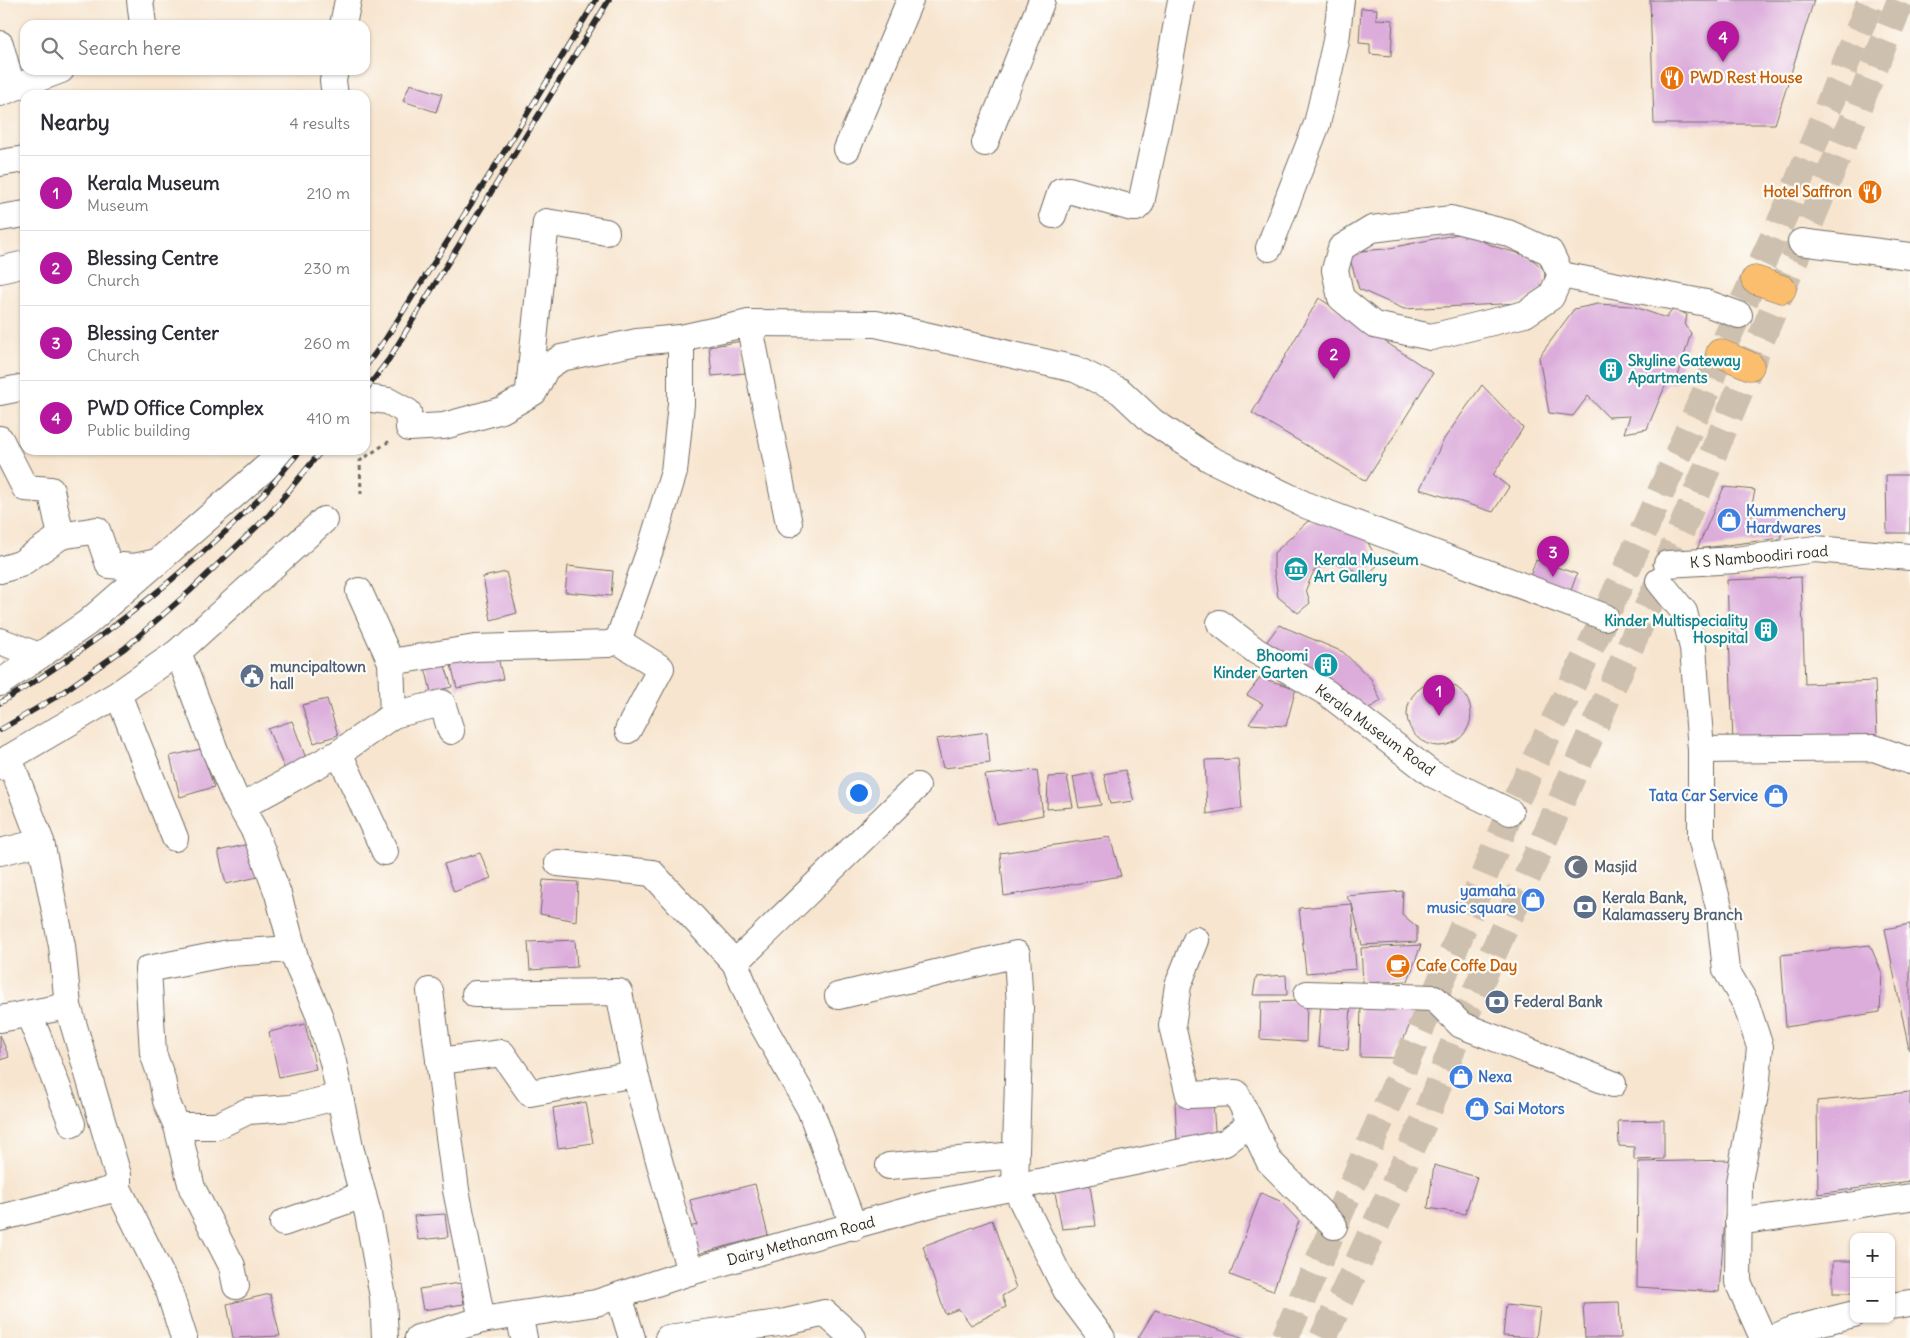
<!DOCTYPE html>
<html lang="en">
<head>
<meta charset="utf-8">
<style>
  body { margin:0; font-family:Delius,sans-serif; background:#f7f7f7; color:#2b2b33 }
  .controls { position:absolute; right:15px; bottom:15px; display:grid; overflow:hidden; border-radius:10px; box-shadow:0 1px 4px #0004 }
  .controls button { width:45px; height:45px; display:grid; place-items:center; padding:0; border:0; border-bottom:1px solid #e1e1e2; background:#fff; color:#2b2b33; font:25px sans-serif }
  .you { position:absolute; left:858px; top:792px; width:18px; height:18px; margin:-12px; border:4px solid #fff; border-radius:50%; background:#1a73e8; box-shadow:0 0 0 8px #1a73e833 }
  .badge { display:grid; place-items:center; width:32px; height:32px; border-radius:50%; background:#b5179e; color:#fff; font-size:16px; font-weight:700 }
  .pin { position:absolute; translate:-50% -41px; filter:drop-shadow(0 1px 2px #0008) }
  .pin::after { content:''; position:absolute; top:26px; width:18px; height:15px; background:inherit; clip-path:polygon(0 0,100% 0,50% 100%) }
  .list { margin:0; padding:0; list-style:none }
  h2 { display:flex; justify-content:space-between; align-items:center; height:65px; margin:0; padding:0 20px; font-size:21px }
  h2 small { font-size:16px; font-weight:400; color:#7c7c81 }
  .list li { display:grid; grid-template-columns:32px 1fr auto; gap:15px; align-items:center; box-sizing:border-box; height:75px; padding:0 20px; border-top:1px solid #e1e1e2 }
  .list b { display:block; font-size:19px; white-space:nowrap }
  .list p { margin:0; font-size:16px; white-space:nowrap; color:#7c7c81 }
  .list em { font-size:16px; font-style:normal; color:#7c7c81 }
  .icon { flex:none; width:28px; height:28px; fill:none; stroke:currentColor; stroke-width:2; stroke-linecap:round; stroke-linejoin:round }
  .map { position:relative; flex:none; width:1910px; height:1338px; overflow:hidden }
  .search { position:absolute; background:#fff; box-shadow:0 1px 4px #0004; left:20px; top:20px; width:350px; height:55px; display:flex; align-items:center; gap:12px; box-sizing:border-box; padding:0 18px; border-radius:15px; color:#7c7c81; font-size:19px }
  .panel { position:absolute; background:#fff; box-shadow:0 1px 4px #0004; left:20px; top:90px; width:350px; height:365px; border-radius:15px }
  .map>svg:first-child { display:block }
  .building { fill:#dcacdb }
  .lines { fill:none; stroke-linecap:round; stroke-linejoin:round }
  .highway-tunnel { stroke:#cec0ae; stroke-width:28; stroke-dasharray:28 14; stroke-linecap:butt }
  .minor-casing { stroke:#726c64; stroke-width:28 }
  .highway-casing { stroke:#726c64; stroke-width:29 }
  .path { stroke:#726c64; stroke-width:3; stroke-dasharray:4 4; stroke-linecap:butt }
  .minor { stroke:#fff; stroke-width:26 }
  .highway { stroke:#fbbe6e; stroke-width:28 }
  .rail-casing { stroke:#2b2b2b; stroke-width:5.5 }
  .rail { stroke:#fdfcf7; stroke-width:4; stroke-dasharray:11; stroke-linecap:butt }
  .labels { text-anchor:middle; stroke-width:4.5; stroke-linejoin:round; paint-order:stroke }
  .food-label { font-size:15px; font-weight:bold; fill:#c56008; stroke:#fdfcf7; text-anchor:start }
  .culture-label { font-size:15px; font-weight:bold; fill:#0d838f; stroke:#fdfcf7; text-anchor:start }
  .shop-label { font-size:15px; font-weight:bold; fill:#366cbe; stroke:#fdfcf7; text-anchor:start }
  .street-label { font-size:15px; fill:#2b2b2b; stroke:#fdfcf7 }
  .service-label { font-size:15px; font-weight:bold; fill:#4e5e75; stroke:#fdfcf7; text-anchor:start }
  .worship-label { font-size:15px; font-weight:bold; fill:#5b616d; stroke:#fdfcf7; text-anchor:start }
</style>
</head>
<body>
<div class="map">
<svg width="1910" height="1338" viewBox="0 0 1910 1338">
  <rect width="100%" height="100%" fill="#fdfcf7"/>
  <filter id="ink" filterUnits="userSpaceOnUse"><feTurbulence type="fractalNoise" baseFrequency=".02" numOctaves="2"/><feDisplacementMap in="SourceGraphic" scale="10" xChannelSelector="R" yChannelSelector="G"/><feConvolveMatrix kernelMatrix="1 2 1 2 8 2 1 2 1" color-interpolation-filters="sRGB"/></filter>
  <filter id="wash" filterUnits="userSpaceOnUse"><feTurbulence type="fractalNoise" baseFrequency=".0096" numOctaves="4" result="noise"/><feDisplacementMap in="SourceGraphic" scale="20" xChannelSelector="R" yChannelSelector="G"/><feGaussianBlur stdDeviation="1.12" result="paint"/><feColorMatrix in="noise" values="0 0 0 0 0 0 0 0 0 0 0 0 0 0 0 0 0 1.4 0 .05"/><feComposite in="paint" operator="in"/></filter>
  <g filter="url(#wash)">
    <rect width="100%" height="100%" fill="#f7e5cf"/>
    <g id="blocks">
      <g class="building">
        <polygon points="1650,0 1814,0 1775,124 1654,124"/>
        <polygon points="1361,8 1377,9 1376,19 1393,20 1391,56 1370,54 1370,44 1359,43"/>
        <polygon points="410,84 442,94 436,112 403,101"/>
        <polygon points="1463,233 1496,247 1528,256 1545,270 1544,288 1520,303 1404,309 1359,289 1348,252 1385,249"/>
        <polygon points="1319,298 1433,373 1366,481 1252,413"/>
        <polygon points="1598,304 1632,306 1666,318 1674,308 1687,315 1685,326 1691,333 1676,383 1666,384 1647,429 1624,433 1630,416 1608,417 1588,396 1573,416 1549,413 1539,357 1574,309"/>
        <polygon points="741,341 745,373 712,376 709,347"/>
        <polygon points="1482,385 1523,428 1493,475 1509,487 1493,512 1420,489 1444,439"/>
        <polygon points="1886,475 1910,475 1910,533 1887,533"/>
        <polygon points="1724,487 1755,490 1750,514 1780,511 1781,538 1697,549"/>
        <polygon points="1326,520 1365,537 1379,564 1367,575 1337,564 1323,566 1314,571 1306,589 1310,603 1298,613 1278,597 1274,571 1274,553 1308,521"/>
        <polygon points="1536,560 1577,574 1570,593 1529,579"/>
        <polygon points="568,566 613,571 611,596 565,592"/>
        <polygon points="506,572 517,613 491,620 483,577"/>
        <polygon points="1801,577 1805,684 1875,681 1877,737 1733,743 1727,580"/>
        <polygon points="1279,625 1343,652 1371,679 1381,701 1363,712 1265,644"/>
        <polygon points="497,653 503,679 457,688 450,661"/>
        <polygon points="424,663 444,663 452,687 431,692"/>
        <polygon points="1260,678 1296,688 1286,726 1249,724 1263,704 1247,695"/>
        <circle cx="1439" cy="714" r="32"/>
        <polygon points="327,699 338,735 314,743 302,705"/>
        <polygon points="292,721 307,761 285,770 268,729"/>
        <polygon points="987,732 990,763 943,768 936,739"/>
        <polygon points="201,749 214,787 180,797 170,756"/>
        <polygon points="1238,759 1242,808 1207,814 1205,760"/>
        <polygon points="1037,770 1043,815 996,824 985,775"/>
        <polygon points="1125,770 1134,801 1110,804 1104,774"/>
        <polygon points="1092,773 1101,805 1079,808 1073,777"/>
        <polygon points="1067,776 1073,807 1047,809 1048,777"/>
        <polygon points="1110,837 1121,876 1004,896 1000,853"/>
        <polygon points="249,844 258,877 226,884 218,851"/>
        <polygon points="480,853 491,878 454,892 444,864"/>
        <polygon points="543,880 578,882 576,921 540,914"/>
        <polygon points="1403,891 1402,914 1417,927 1417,942 1362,945 1352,904 1356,969 1306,973 1299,908 1352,904 1346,896"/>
        <polygon points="1910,924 1910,1050 1909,1050 1885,929"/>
        <polygon points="575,940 577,967 530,970 528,942"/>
        <polygon points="1421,945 1408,981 1363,983 1361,948"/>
        <polygon points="1870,945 1882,973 1880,1012 1786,1027 1781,955"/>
        <polygon points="1286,975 1287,995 1253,995 1256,977"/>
        <polygon points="1361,1000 1419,1004 1395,1058 1360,1057"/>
        <polygon points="1307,1001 1306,1042 1260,1039 1261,1002"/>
        <polygon points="1321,1002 1351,1006 1348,1050 1318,1047"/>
        <polygon points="305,1024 316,1069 279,1077 269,1032"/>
        <polygon points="0,1035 9,1057 0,1060"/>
        <polygon points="1910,1092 1910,1181 1818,1194 1817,1101"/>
        <polygon points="586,1102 593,1143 558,1148 553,1108"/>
        <polygon points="1175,1102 1213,1103 1216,1143 1177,1142"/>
        <polygon points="1664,1120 1664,1159 1634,1160 1634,1147 1619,1146 1618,1121"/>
        <polygon points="1730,1160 1719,1292 1637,1287 1638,1162"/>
        <polygon points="1434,1165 1477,1177 1465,1214 1428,1208"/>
        <polygon points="1089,1178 1096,1226 1062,1229 1053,1182"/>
        <polygon points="755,1184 768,1235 690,1256 681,1229 697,1225 690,1200"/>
        <polygon points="1261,1193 1280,1201 1299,1221 1273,1291 1230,1275"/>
        <polygon points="445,1214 448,1237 418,1240 414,1216"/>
        <polygon points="992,1220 1016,1288 1002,1296 1006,1307 971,1325 959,1309 945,1314 923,1246"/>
        <rect x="1833" y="1261" width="21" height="32"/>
        <polygon points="460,1283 464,1304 423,1310 419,1289"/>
        <polygon points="270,1294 280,1336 233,1338 227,1304"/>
        <polygon points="1619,1302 1621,1338 1585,1338 1583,1303"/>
        <polygon points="1506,1305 1540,1309 1536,1338 1503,1336"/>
        <polygon points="1155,1310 1245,1338 1138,1338"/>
      </g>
    </g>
  </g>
  <g filter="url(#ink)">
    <use href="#blocks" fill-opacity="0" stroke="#726c64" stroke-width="1"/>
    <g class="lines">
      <g class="highway-tunnel">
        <polyline points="1285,1338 1434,998 1510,812 1605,617 1705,394 1720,353 1791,200 1871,0"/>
        <polyline points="1323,1338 1425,1119 1461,1025 1667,564 1857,110 1901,0"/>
      </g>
      <defs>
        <g id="minor">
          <polyline points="140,0 143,25"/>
          <polyline points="343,25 348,0"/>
          <polyline points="0,44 12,87"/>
          <polyline points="0,93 61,70"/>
          <polyline points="335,95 333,81 335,70"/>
          <polyline points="985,143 1042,0"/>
          <polyline points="847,149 910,0"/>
          <polyline points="0,163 25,159"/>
          <polyline points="1053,215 1061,191 1069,190 1132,208 1136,208 1141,203 1162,106 1181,0"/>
          <polyline points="0,218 25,214"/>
          <polyline points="1801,242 1910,256"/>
          <polyline points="1269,248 1317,124 1336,41 1341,0"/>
          <polyline points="0,270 25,264"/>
          <polyline points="1561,275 1551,297 1525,314 1431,337 1374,325 1341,298 1335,270 1341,248 1372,229 1451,219 1508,233 1550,252 1561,275 1706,303 1739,315"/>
          <polyline points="749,323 789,524"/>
          <polyline points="529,390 546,222 606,232"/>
          <polyline points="0,392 25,387"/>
          <polyline points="365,398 388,401 408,412 409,428 444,426 502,410 534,392 546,368 561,358 637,342 681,338"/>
          <polyline points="0,439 25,488 51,490 61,536 97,530 109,565 134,567 157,562"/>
          <polyline points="1667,564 1736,560 1815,549 1910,557"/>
          <polyline points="0,570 20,564 61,536"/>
          <polyline points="1659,581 1684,612 1693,648 1701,750 1701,838 1719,907 1726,970 1746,1004 1760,1047 1756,1089 1739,1182 1738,1282 1763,1338"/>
          <polyline points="359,591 391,662"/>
          <polyline points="1220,623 1256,651 1327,693 1432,774 1510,812"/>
          <polyline points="0,641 39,656"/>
          <polyline points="618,641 661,668 628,730"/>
          <polyline points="178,652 216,753 234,795 255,832 278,894 296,961 319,1015 333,1062 350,1147 368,1214 383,1297 385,1338"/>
          <polyline points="0,683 87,623 286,450"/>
          <polyline points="118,694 175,838"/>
          <polyline points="393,715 442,703 451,731"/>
          <polyline points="1701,750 1874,748 1910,761"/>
          <polyline points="339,753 385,852"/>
          <polyline points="9,758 41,842 62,946 68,1006 118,1175 118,1188 169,1291 184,1338"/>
          <polyline points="0,767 9,758 118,694 178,652 324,520"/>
          <polyline points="241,807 339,753 393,715 391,662 475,648 608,644 618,641 652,544 674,472 681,404 681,338 749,323 876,324 1075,369 1120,391 1152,421 1210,459 1308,506 1605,617"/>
          <polyline points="0,852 41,842"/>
          <polyline points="558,863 652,873 735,963 753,1008 810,1109 854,1227"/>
          <polyline points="1196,940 1178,985 1172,1026 1189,1095 1236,1093 1251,1123"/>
          <polyline points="735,963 917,786"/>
          <polyline points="430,991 456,1190 482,1320"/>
          <polyline points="475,994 619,992 635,1074 690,1272"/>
          <polyline points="1307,994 1434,998 1461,1025 1613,1084"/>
          <polyline points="838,996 1017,954 1020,1008 1015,1187 1225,1143 1251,1123 1269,1161 1334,1226"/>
          <polyline points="29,1014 72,1124"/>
          <polyline points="0,1019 68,1006"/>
          <polyline points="439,1061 502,1053 530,1093 635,1074"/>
          <polyline points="177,1126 166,1101 162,1079 153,1053 148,969 229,953 292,949"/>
          <polyline points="889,1166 1016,1155"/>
          <polyline points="0,1218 118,1188"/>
          <polyline points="1738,1222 1910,1197"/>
          <polyline points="283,1223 363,1195"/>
          <polyline points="236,1286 232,1266 192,1188 177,1126 217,1126 248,1111 291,1108 340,1096"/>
          <polyline points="619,1296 632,1338"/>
          <polyline points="1891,1306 1910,1303"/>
          <polyline points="519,1315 524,1338"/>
          <polyline points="418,1338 482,1320 596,1303 690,1272 783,1245 935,1203 1015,1187 1066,1290 1102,1338"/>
          <polyline points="668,1338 786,1322 825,1313 853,1338"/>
          <polyline points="1773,1338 1794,1329 1854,1314"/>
        </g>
        <g id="highway">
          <polyline points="1755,280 1782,289"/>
          <polyline points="1720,353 1750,366"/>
        </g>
      </defs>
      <use href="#minor" class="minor-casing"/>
      <use href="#highway" class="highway-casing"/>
      <polyline class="path" points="361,494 360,461 391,440"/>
      <use href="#minor" class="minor"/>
      <use href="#highway" class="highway"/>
      <defs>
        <g id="rail">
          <polyline points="365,367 385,340 509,144 596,0"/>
          <polyline points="365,391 389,359 609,0"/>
          <path d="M0,703c93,-56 179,-124 256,-201 16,-16 30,-35 45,-52"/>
          <polyline points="0,730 56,697 125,648 190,591 269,515 322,450"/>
        </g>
      </defs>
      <use href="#rail" class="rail-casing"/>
      <use href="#rail" class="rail"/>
    </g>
  </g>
  <defs>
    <symbol id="restaurant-disc" viewBox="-11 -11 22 22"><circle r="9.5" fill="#e8710a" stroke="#fdfcf7"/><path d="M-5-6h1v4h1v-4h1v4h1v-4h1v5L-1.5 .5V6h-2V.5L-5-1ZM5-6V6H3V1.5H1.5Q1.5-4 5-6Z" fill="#fff"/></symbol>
    <symbol id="building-disc" viewBox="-11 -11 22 22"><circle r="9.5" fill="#0f9aa8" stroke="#fdfcf7"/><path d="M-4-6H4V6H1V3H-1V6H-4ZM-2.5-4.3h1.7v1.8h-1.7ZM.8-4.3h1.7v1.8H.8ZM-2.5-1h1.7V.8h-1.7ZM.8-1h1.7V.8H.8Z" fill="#fff"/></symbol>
    <symbol id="shop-disc" viewBox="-11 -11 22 22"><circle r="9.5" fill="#3f7fe0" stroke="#fdfcf7"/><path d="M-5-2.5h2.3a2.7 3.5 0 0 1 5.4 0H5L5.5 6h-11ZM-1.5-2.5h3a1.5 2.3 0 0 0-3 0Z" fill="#fff"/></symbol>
    <symbol id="museum-disc" viewBox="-11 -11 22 22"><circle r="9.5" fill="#0f9aa8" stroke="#fdfcf7"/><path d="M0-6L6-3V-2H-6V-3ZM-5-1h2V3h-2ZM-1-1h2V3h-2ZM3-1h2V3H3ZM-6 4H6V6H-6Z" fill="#fff"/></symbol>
    <symbol id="civic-disc" viewBox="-11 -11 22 22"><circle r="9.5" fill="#5c6f8a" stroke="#fdfcf7"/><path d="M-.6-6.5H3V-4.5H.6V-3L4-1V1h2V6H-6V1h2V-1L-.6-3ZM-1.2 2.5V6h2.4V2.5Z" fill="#fff"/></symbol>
    <symbol id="mosque-disc" viewBox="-11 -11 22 22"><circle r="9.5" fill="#6b7280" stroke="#fdfcf7"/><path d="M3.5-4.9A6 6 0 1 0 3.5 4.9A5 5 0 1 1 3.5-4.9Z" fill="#fff"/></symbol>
    <symbol id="bank-disc" viewBox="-11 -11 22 22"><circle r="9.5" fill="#5c6f8a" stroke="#fdfcf7"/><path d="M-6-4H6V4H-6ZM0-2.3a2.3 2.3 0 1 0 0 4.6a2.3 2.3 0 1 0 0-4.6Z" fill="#fff"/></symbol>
    <symbol id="cafe-disc" viewBox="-11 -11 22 22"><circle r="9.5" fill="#e8710a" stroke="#fdfcf7"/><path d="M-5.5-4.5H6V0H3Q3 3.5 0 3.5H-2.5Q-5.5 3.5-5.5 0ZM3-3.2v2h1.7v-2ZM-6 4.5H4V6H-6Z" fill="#fff"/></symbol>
  </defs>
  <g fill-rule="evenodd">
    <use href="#restaurant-disc" x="1658" y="64" width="28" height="28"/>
    <use href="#restaurant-disc" x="1856" y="178" width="28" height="28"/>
    <use href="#building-disc" x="1597" y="356" width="28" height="28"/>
    <use href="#shop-disc" x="1715" y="506" width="28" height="28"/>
    <use href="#museum-disc" x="1282" y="555" width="28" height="28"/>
    <use href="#building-disc" x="1752" y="616" width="28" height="28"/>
    <use href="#building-disc" x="1312" y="651" width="28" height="28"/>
    <use href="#civic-disc" x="238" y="662" width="28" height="28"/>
    <use href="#shop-disc" x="1762" y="782" width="28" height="28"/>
    <use href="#mosque-disc" x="1562" y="853" width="28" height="28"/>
    <use href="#shop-disc" x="1519" y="886" width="28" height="28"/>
    <use href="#bank-disc" x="1571" y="893" width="28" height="28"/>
    <use href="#cafe-disc" x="1384" y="952" width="28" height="28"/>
    <use href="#bank-disc" x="1483" y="988" width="28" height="28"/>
    <use href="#shop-disc" x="1447" y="1063" width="28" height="28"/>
    <use href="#shop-disc" x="1463" y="1095" width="28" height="28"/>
  </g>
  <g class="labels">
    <g class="food-label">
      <text x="1690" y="83">PWD Rest House</text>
      <text x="1852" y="197" text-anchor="end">Hotel Saffron</text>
      <text x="1416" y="971">Cafe Coffe Day</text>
    </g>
    <g class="culture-label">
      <text x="1628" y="366">Skyline Gateway<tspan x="1628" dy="17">Apartments</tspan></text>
      <text x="1314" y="565">Kerala Museum<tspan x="1314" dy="17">Art Gallery</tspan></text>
      <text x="1748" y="626" text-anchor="end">Kinder Multispeciality<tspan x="1748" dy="17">Hospital</tspan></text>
      <text x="1308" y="661" text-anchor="end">Bhoomi<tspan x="1308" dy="17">Kinder Garten</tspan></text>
    </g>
    <g class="shop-label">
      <text x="1746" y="516">Kummenchery<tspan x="1746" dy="17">Hardwares</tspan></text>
      <text x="1758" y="801" text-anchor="end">Tata Car Service</text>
      <text x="1516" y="896" text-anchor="end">yamaha<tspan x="1516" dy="17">music square</tspan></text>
      <text x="1478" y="1082">Nexa</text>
      <text x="1494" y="1114">Sai Motors</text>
    </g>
    <g class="street-label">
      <text transform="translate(1759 557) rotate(-5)" y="5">K S Namboodiri road</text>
      <text transform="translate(1375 730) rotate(36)" y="5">Kerala Museum Road</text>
      <text transform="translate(801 1241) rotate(-15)" y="5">Dairy Methanam Road</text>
    </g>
    <g class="service-label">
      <text x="270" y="672">muncipaltown<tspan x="270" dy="17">hall</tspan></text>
      <text x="1602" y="903">Kerala Bank,<tspan x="1602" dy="17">Kalamassery Branch</tspan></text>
      <text x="1514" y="1007">Federal Bank</text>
    </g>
    <g class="worship-label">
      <text x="1594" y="872">Masjid</text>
    </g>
  </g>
</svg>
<div class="controls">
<button>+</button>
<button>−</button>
</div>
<div class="you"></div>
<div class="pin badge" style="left:1439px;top:716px">1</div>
<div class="pin badge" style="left:1334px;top:379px">2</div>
<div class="pin badge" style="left:1553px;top:577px">3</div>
<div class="pin badge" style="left:1723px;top:62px">4</div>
<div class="search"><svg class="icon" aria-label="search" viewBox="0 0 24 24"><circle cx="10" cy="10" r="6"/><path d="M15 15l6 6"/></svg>Search here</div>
<section class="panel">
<h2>Nearby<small>4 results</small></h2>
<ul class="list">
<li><span class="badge">1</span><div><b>Kerala Museum</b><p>Museum</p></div><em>210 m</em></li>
<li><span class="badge">2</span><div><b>Blessing Centre</b><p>Church</p></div><em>230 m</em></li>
<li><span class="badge">3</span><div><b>Blessing Center</b><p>Church</p></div><em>260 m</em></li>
<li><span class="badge">4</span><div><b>PWD Office Complex</b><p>Public building</p></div><em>410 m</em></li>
</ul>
</section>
</div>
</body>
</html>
